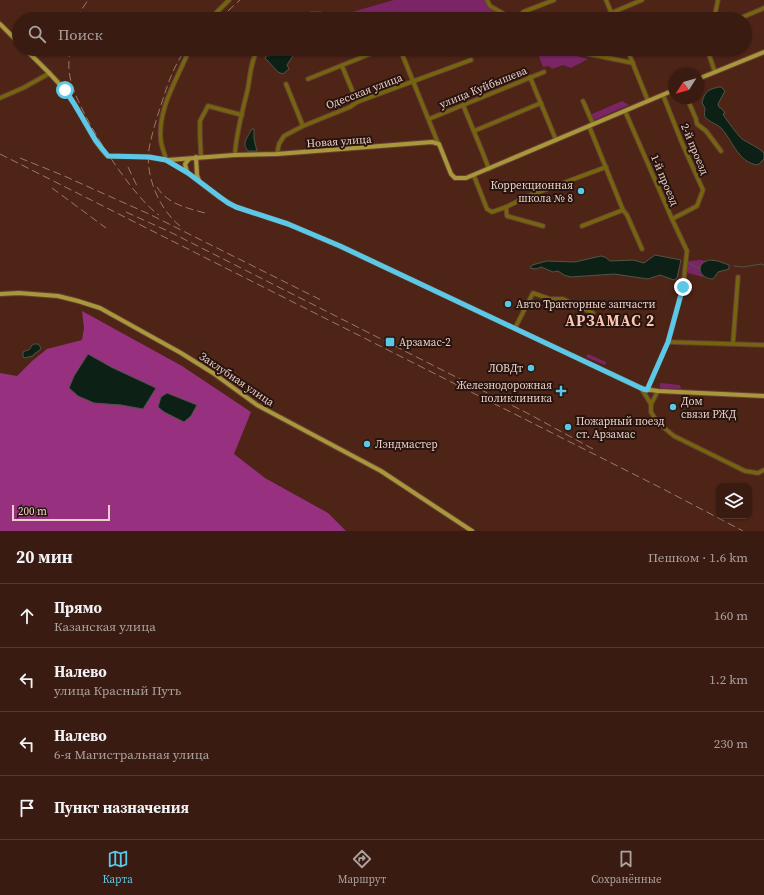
<!DOCTYPE html>
<html lang="ru">
<head>
<meta charset="utf-8">
<style>
  body { margin:0; font-family:"Source Serif 4",serif; background:#45281f; color:#f1f3f6 }
  .controls { position:absolute; right:12px; bottom:12px; display:grid; overflow:hidden; border-radius:8px; box-shadow:0 1px 3px #0004 }
  .controls button { width:36px; height:36px; display:grid; place-items:center; padding:0; border:0; border-bottom:1px solid #543931; background:#3a1b11; color:#f1f3f6; font:20px sans-serif }
  .compass { position:absolute; left:668px; top:68px; width:36px; height:36px; border-radius:50%; background:#3a1b11; box-shadow:0 1px 3px #0004; rotate:233deg }
  .scale { position:absolute; left:12px; bottom:10px; width:98px; box-sizing:border-box; padding-left:4px; border:2px solid #ecd0c7; border-top:0; font-size:11px; line-height:14px; white-space:nowrap; color:#ecd0c7; -webkit-text-stroke:3px #27140e; paint-order:stroke }
  .stop { position:absolute; width:12px; height:12px; margin:-9px; border:3px solid #5ac8e6; border-radius:50%; background:#fff }
  .stop.end { background:#5ac8e6; border-color:#fff; box-shadow:0 1px 4px #0008 }
  .list { margin:0; padding:0; list-style:none }
  h2 { display:flex; justify-content:space-between; align-items:center; height:52px; margin:0; padding:0 16px; font-size:17px }
  h2 small { font-size:13px; font-weight:400; color:#aba19f }
  .list li { display:grid; grid-template-columns:26px 1fr auto; gap:12px; align-items:center; box-sizing:border-box; height:64px; padding:0 16px; border-top:1px solid #543931 }
  .list b { display:block; font-size:15px; white-space:nowrap }
  .list p { margin:0; font-size:13px; white-space:nowrap; color:#aba19f }
  .list em { font-size:13px; font-style:normal; color:#aba19f }
  .icon { flex:none; width:22px; height:22px; fill:none; stroke:currentColor; stroke-width:2; stroke-linecap:round; stroke-linejoin:round }
  .map { position:relative; flex:none; width:764px; height:531px; overflow:hidden }
  .search { position:absolute; background:#3a1b11; box-shadow:0 1px 3px #0004; left:12px; right:12px; top:12px; height:44px; display:flex; align-items:center; gap:10px; box-sizing:border-box; padding:0 14px; border-radius:22px; color:#aba19f; font-size:15px }
  .sheet { height:308px; background:#3a1b11 }
  nav { display:flex; justify-content:space-around; align-items:center; box-sizing:border-box; height:56px; border-top:1px solid #543931; background:#3a1b11; font-size:11px; color:#aba19f }
  nav a { display:grid; justify-items:center; gap:2px }
  nav .on { color:#5ac8e6 }
  .map>svg:first-child { display:block }
  .green { fill:#7b2567 }
  .forest { fill:#97317f; fill-rule:evenodd }
  .water { fill:#0d2015; stroke:#50554a }
  .lines { fill:none; stroke-linecap:round; stroke-linejoin:round }
  .stream { stroke:#50554a; stroke-width:1 }
  .minor-casing { stroke:#674033; stroke-width:5.5 }
  .major-casing { stroke:#674033; stroke-width:6 }
  .minor { stroke:#74650e; stroke-width:3.5 }
  .major { stroke:#a8973b; stroke-width:4 }
  .rail { stroke:#9a776c; stroke-width:1; stroke-dasharray:8 4; stroke-linecap:butt }
  .route { stroke:#5ac8e6; stroke-width:5 }
  .poi-dot { fill:#5ac8e6; stroke:#27140e; stroke-width:1.5 }
  .labels { text-anchor:middle; stroke-width:4; stroke-linejoin:round; paint-order:stroke }
  .street-label { font-size:11px; fill:#ecd0c7; stroke:#27140e }
  .poi-label { font-size:11px; fill:#ecd0c7; stroke:#27140e; text-anchor:start }
  .district-label { font-size:15px; font-weight:bold; letter-spacing:1px; fill:#fcc5b3; stroke:#27140e }
</style>
</head>
<body>
<div class="map">
<svg width="764" height="531" viewBox="0 0 764 531">
  <rect width="100%" height="100%" fill="#4e2417"/>
  <g class="green">
    <polygon points="394,0 484,0 489,6 509,19 324,19 323,15 341,15"/>
    <polygon points="469,49 542,49 550,54 553,49 558,49 565,53 588,59 571,68 563,65 552,69 549,66 543,67 538,54 527,56 525,54 506,56 505,54 476,52"/>
    <polygon points="622,101 629,105 594,120 592,117 592,114"/>
    <path d="M701,260l5,1 -4,3 -2,8 4,4 -1,1 -15,-4c-2,-4 -2,-9 1,-12z"/>
    <polygon points="588,354 606,362 605,365 586,357"/>
    <polygon points="660,383 680,385 681,389 660,388"/>
  </g>
  <path class="forest" d="M82,311l100,55 69,46 -17,42 31,24 63,35 18,18h-346v-158l17,3 15,-15 15,-12 35,-9 2,-12zM88,355l23,12 32,42 -22,-4 -47,-29z"/>
  <g class="water">
    <polygon points="290,49 302,49 294,54 287,65 289,69 283,74 278,72 265,58 266,56 287,54"/>
    <path d="M719,87h2l4,4 -7,13 1,3 3,2 3,4 -2,1c1,3 17,24 19,25 8,5 16,8 22,14v6l-6,6c-19,-2 -25,-23 -36,-36 -4,-5 -11,-6 -15,-10 -4,-3 -2,-7 -2,-11l-3,-5c2,-11 7,-14 17,-16z"/>
    <path d="M252,129h2v10l3,12h-9c-7,-8 0,-14 4,-22z"/>
    <polygon points="655,255 681,260 677,278 674,280 660,275 648,279 614,274 571,277 564,275 558,271 553,272 541,267 536,269 530,268 532,265 547,261 575,262 601,256 605,257 610,261 633,260 644,263"/>
    <path d="M710,260l8,1 11,4v4l-11,3 -5,7c-14,0 -19,-16 -3,-19z"/>
    <path d="M34,344h4l3,4 -1,2 -6,4 -1,2 -9,2 -1,-2v-4c3,-2 8,-1 8,-6z"/>
    <polygon points="88,354 111,367 156,388 143,409 121,405 94,403 78,396 69,388 74,376"/>
    <polygon points="167,393 197,405 191,416 184,422 164,412 158,407 161,397"/>
  </g>
  <g class="lines">
    <g class="stream">
      <polyline points="688,263 700,269"/>
      <polyline points="734,266 743,267 761,264 764,265"/>
    </g>
    <defs>
      <g id="minor">
        <polyline points="487,0 490,6 513,19"/>
        <polyline points="606,0 614,19"/>
        <polyline points="210,19 229,0"/>
        <polyline points="299,19 311,14 320,14"/>
        <polyline points="518,19 523,12 554,0"/>
        <polyline points="597,19 642,0"/>
        <polyline points="714,19 718,0"/>
        <polyline points="738,19 764,8"/>
        <polyline points="400,49 438,143"/>
        <polyline points="564,49 633,63"/>
        <polyline points="627,49 648,101"/>
        <polyline points="707,49 715,72"/>
        <polyline points="342,66 357,102"/>
        <polyline points="530,77 556,140"/>
        <polyline points="308,79 375,52"/>
        <polyline points="286,84 303,126"/>
        <polyline points="663,95 682,143 703,190 697,206 672,219"/>
        <polyline points="0,98 23,88 50,73"/>
        <polyline points="687,98 696,119 697,124 706,131 721,151"/>
        <polyline points="583,101 593,124"/>
        <polyline points="463,105 482,151 489,169"/>
        <polyline points="625,111 672,219 687,251 683,287 668,342 647,390"/>
        <polyline points="429,119 544,72"/>
        <polyline points="474,131 541,103"/>
        <polyline points="277,154 279,144 284,136 303,126 350,107 357,102 471,60"/>
        <path d="M235,155c1,-23 8,-45 13,-67 2,-12 3,-28 10,-39"/>
        <polyline points="201,157 200,135 200,121 208,106 242,115"/>
        <path d="M166,160c-1,-6 -4,-12 -5,-18 -4,-31 14,-59 26,-87l1,-6"/>
        <polyline points="474,176 487,209 492,212 506,207 531,195 606,167"/>
        <polyline points="506,207 507,216 543,226"/>
        <polyline points="623,210 627,215 642,249"/>
        <polyline points="582,226 623,210 589,126"/>
        <polyline points="515,328 533,293 550,299 563,299 593,313"/>
        <polyline points="668,342 764,345"/>
        <polyline points="733,343 738,277"/>
        <polyline points="641,388 651,404"/>
        <polyline points="658,391 651,404 651,412 657,422 674,436 745,471 758,473 764,470"/>
      </g>
      <g id="major">
        <polyline points="0,24 19,43"/>
        <path d="M25,49c17,17 35,33 48,53 12,17 20,40 35,54l41,1 17,3 22,13 31,24 17,10 52,17 52,22 303,143 15,2 106,5"/>
        <polyline points="698,79 764,52"/>
        <polyline points="196,157 197,175 199,181"/>
        <polyline points="168,160 235,155 277,154 432,142 439,144 451,174 455,178 466,178 674,90"/>
        <polyline points="187,172 185,164 189,159"/>
        <polyline points="0,294 19,293 58,296 78,301 100,308 181,353 213,373 257,405 381,471 472,531"/>
      </g>
    </defs>
    <use href="#minor" class="minor-casing"/>
    <use href="#major" class="major-casing"/>
    <use href="#minor" class="minor"/>
    <use href="#major" class="major"/>
    <g class="rail">
      <polyline points="77,19 80,12 88,0"/>
      <polyline points="219,19 240,0"/>
      <path d="M70,49c-1,9 -2,18 0,28 6,33 61,119 89,138"/>
      <polyline points="0,154 665,490 743,531"/>
      <polyline points="20,158 62,175 149,214 321,300"/>
      <polyline points="128,167 137,186"/>
      <path d="M157,187c10,17 30,21 48,26"/>
      <polyline points="52,188 106,228"/>
      <polyline points="126,212 170,232 529,414 593,449"/>
      <path d="M180,226c-21,-17 -35,-50 -31,-77 3,-16 8,-32 13,-47 6,-19 12,-37 24,-53"/>
    </g>
  </g>
  <g class="lines">
    <polyline class="route" points="65,90 73,102 96,141 108,156 149,157 166,160 188,173 228,203 236,207 288,224 340,246 643,389 647,390 668,342 683,287"/>
  </g>
  <g class="poi-dot">
    <circle cx="581" cy="191" r="4"/>
    <circle cx="508" cy="304" r="4"/>
    <rect x="385" y="337" width="10" height="10" rx="2"/>
    <circle cx="531" cy="368" r="4"/>
    <path d="M559 385h4v4h4v4h-4v4h-4v-4h-4v-4h4z"/>
    <circle cx="673" cy="407" r="4"/>
    <circle cx="568" cy="427" r="4"/>
    <circle cx="367" cy="444" r="4"/>
  </g>
  <g class="labels">
    <g class="street-label">
      <text transform="translate(483 87) rotate(-22)" y="4">улица Куйбышева</text>
      <text transform="translate(364 91) rotate(-21)" y="4">Одесская улица</text>
      <text transform="translate(339 141) rotate(-4)" y="4">Новая улица</text>
      <text transform="translate(695 149) rotate(67)" y="4">2-й проезд</text>
      <text transform="translate(665 180) rotate(67)" y="4">1-й проезд</text>
      <text transform="translate(237 379) rotate(34)" y="4">Заклубная улица</text>
    </g>
    <g class="poi-label">
      <text x="573" y="189" text-anchor="end">Коррекционная<tspan x="573" dy="13">школа № 8</tspan></text>
      <text x="516" y="308">Авто Тракторные запчасти</text>
      <text x="399" y="346">Арзамас-2</text>
      <text x="523" y="372" text-anchor="end">ЛОВДт</text>
      <text x="552" y="389" text-anchor="end">Железнодорожная<tspan x="552" dy="13">поликлиника</tspan></text>
      <text x="681" y="405">Дом<tspan x="681" dy="13">связи РЖД</tspan></text>
      <text x="576" y="425">Пожарный поезд<tspan x="576" dy="13">ст. Арзамас</tspan></text>
      <text x="375" y="448">Лэндмастер</text>
    </g>
    <g class="district-label">
      <text x="610" y="326">АРЗАМАС 2</text>
    </g>
  </g>
</svg>
<div class="controls">
<button><svg class="icon" aria-label="layers" viewBox="0 0 24 24"><path d="M12 4l9 5-9 5-9-5zM3 14l9 5 9-5"/></svg></button>
</div>
<svg class="compass" viewBox="-18 -18 36 36"><path d="M0-13l5 13h-10z" fill="#e53935"/><path d="M0 13l5-13h-10z" fill="#aba19f"/></svg>
<div class="scale">200 m</div>
<div class="stop" style="left:65px;top:90px"></div>
<div class="stop end" style="left:683px;top:287px"></div>
<div class="search"><svg class="icon" aria-label="search" viewBox="0 0 24 24"><circle cx="10" cy="10" r="6"/><path d="M15 15l6 6"/></svg>Поиск</div>
</div>
<section class="sheet">
<h2>20 мин<small>Пешком · 1.6 km</small></h2>
<ul class="list">
<li><svg class="icon" aria-label="ahead" viewBox="0 0 24 24"><path d="M12 20V5M6 11l6-6 6 6"/></svg><div><b>Прямо</b><p>Казанская улица</p></div><em>160 m</em></li>
<li><svg class="icon" aria-label="left" viewBox="0 0 24 24"><path d="M17 20v-9H6M10 6l-5 5 5 5"/></svg><div><b>Налево</b><p>улица Красный Путь</p></div><em>1.2 km</em></li>
<li><svg class="icon" aria-label="left" viewBox="0 0 24 24"><path d="M17 20v-9H6M10 6l-5 5 5 5"/></svg><div><b>Налево</b><p>6-я Магистральная улица</p></div><em>230 m</em></li>
<li><svg class="icon" aria-label="arrive" viewBox="0 0 24 24"><path d="M6 21V4h12l-3 4 3 4H6"/></svg><div><b>Пункт назначения</b></div></li>
</ul>
</section>
<nav>
<a class="on"><svg class="icon" aria-label="map" viewBox="0 0 24 24"><path d="M3 6l6-2 6 2 6-2v14l-6 2-6-2-6 2zM9 4v14M15 6v14"/></svg>Карта</a>
<a><svg class="icon" aria-label="directions" viewBox="0 0 24 24"><path d="M12 3l9 9-9 9-9-9zM9 14v-3h6M13 9l2 2-2 2"/></svg>Маршрут</a>
<a><svg class="icon" aria-label="saved" viewBox="0 0 24 24"><path d="M7 4h10v16l-5-4-5 4z"/></svg>Сохранённые</a>
</nav>
</body>
</html>
